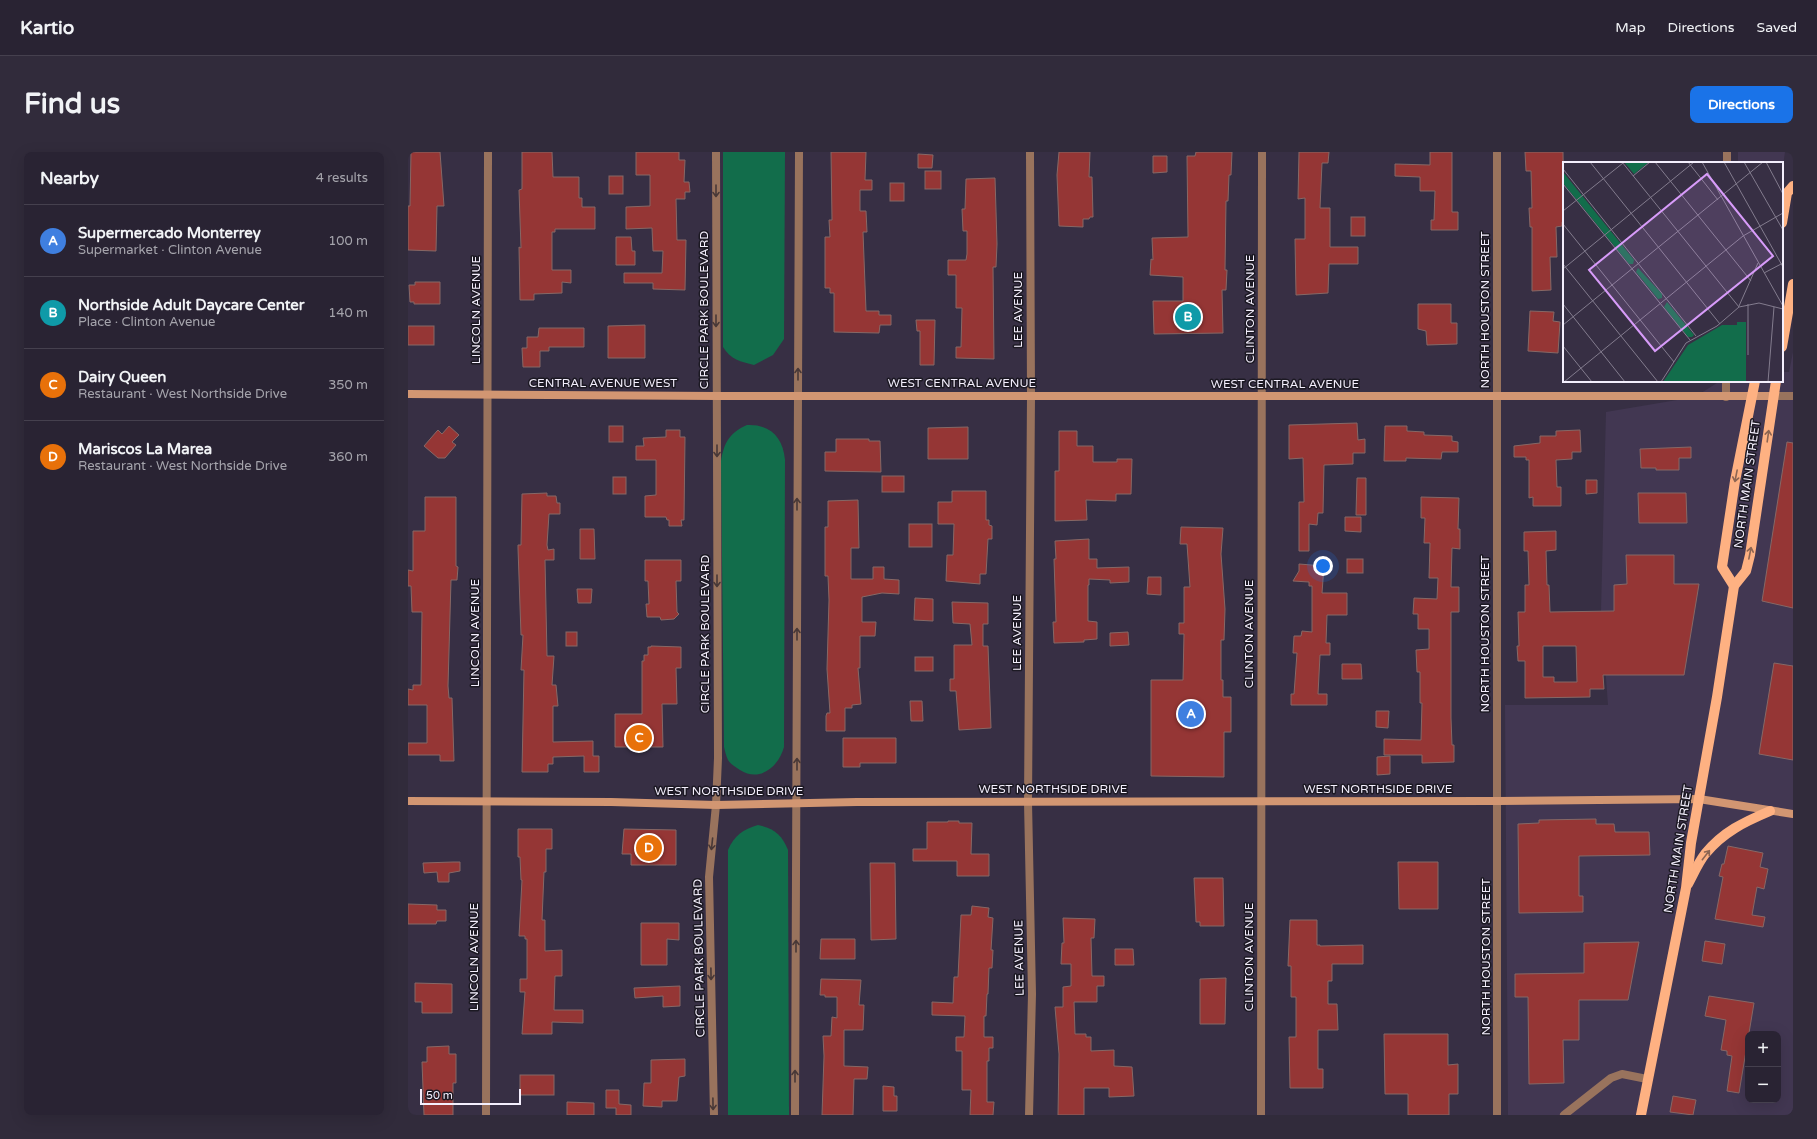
<!DOCTYPE html>
<html lang="en">
<head>
<meta charset="utf-8">
<style>
  body { margin:0; font-family:"Varela Round",sans-serif; background:#312b3b; color:#f1f3f6 }
  .controls { position:absolute; right:12px; bottom:12px; display:grid; overflow:hidden; border-radius:8px; box-shadow:0 4px 16px #0002 }
  .controls button { width:36px; height:36px; display:grid; place-items:center; padding:0; border:0; border-bottom:1px solid #45404e; background:#292333; color:#f1f3f6; font:20px sans-serif }
  .scale { position:absolute; left:12px; bottom:10px; width:101px; box-sizing:border-box; padding-left:4px; border:2px solid #f4effd; border-top:0; font-size:11px; line-height:14px; white-space:nowrap; color:#f4effd; -webkit-text-stroke:3px #1c1923; paint-order:stroke }
  .you { position:absolute; left:915px; top:414px; width:14px; height:14px; margin:-10px; border:3px solid #fff; border-radius:50%; background:#1a73e8; box-shadow:0 0 0 6px #1a73e833 }
  .badge { display:grid; place-items:center; width:26px; height:26px; border-radius:50%; background:#1a73e8; color:#fff; font-size:13px; font-weight:700 }
  .pin { position:absolute; translate:-50% -50%; border:2px solid #fff; box-shadow:0 1px 4px #0006 }
  .list { margin:0; padding:0; list-style:none }
  h2 { display:flex; justify-content:space-between; align-items:center; height:52px; margin:0; padding:0 16px; font-size:17px }
  h2 small { font-size:13px; font-weight:400; color:#a5a4ac }
  .list li { display:grid; grid-template-columns:26px 1fr auto; gap:12px; align-items:center; box-sizing:border-box; height:72px; padding:0 16px; border-top:1px solid #45404e }
  .list b { display:block; font-size:15px; white-space:nowrap }
  .list p { margin:0; font-size:13px; white-space:nowrap; color:#a5a4ac }
  .list em { font-size:13px; font-style:normal; color:#a5a4ac }
  .map { position:relative; flex:none; width:1385px; height:963px; overflow:hidden; border-radius:8px }
  header { display:flex; align-items:center; gap:24px; box-sizing:border-box; height:56px; padding:0 20px; background:#292333; border-bottom:1px solid #45404e }
  header strong { font-size:19px }
  nav { display:flex; gap:22px; margin-inline-start:auto; font-size:14px }
  .intro { display:flex; align-items:center; justify-content:space-between; box-sizing:border-box; height:96px; padding:0 24px }
  h1 { margin:0; font-size:28px }
  .button { padding:10px 18px; border-radius:8px; background:#1a73e8; color:#fff; font-size:14px; font-weight:700 }
  main { display:flex; gap:24px; padding:0 24px }
  aside { flex:1; background:#292333; border-radius:8px; box-shadow:0 4px 16px #0002 }
  .map>svg:first-child { display:block }
  .built { fill:#423752; fill-rule:evenodd }
  .green { fill:#126d4b }
  .building { fill:#953635; stroke:#866866; fill-rule:evenodd }
  .lines { fill:none; stroke-linecap:round; stroke-linejoin:round }
  .street { stroke:#99735d; stroke-width:8 }
  .secondary { stroke:#d29672; stroke-width:8 }
  .primary { stroke:#feb182; stroke-width:10 }
  .oneway { stroke:#483837 }
  .oneway2 { stroke:#8d6552 }
  .labels { text-anchor:middle; stroke-width:3; stroke-linejoin:round; paint-order:stroke }
  .street-label { font-size:12px; fill:#f4effd; stroke:#1c1923 }
  .inset-road { fill:none; stroke:#837c8e; stroke-width:1 }
  .view { fill:#d79bf9; fill-opacity:0.15; stroke:#d79bf9; stroke-width:2 }
  .inset-edge { fill:none; stroke:#f4effd; stroke-width:2 }
</style>
</head>
<body>
<header>
<strong>Kartio</strong>
<nav><a>Map</a><a>Directions</a><a>Saved</a></nav>
</header>
<div class="intro"><h1>Find us</h1><a class="button">Directions</a></div>
<main>
<aside>
<h2>Nearby<small>4 results</small></h2>
<ul class="list">
<li><span class="badge" style="background:#3f7fe0">A</span><div><b>Supermercado Monterrey</b><p>Supermarket · Clinton Avenue</p></div><em>100 m</em></li>
<li><span class="badge" style="background:#0f9aa8">B</span><div><b>Northside Adult Daycare Center</b><p>Place · Clinton Avenue</p></div><em>140 m</em></li>
<li><span class="badge" style="background:#e8710a">C</span><div><b>Dairy Queen</b><p>Restaurant · West Northside Drive</p></div><em>350 m</em></li>
<li><span class="badge" style="background:#e8710a">D</span><div><b>Mariscos La Marea</b><p>Restaurant · West Northside Drive</p></div><em>360 m</em></li>
</ul>
</aside>
<div class="map">
<svg width="1385" height="963" viewBox="0 0 1385 963">
  <rect width="100%" height="100%" fill="#372f44"/>
  <g class="built">
    <polygon points="1330,0 1377,0 1374,20 1374,11 1330,11"/>
    <path d="M1385,200v763h-285l-3,-410h103l-7,-94 5,-199 89,-15 25,-16h62v-9h7zM1340,882h30v66h-30z"/>
  </g>
  <g class="green">
    <path d="M315,0h62l-1,187 -11,16 -19,10c-13,-3 -24,-6 -31,-18z"/>
    <path d="M339,273c23,-1 36,12 38,35l-1,287c-5,19 -24,36 -44,23 -4,-3 -10,-6 -12,-10 -2,-4 -3,-9 -4,-13l-3,-286c3,-18 8,-28 26,-36z"/>
    <path d="M350,673c16,3 24,10 30,25l1,265h-61v-265c6,-14 15,-21 30,-25z"/>
  </g>
  <g class="building">
    <polygon points="3,0 32,0 36,54 29,54 28,99 0,98 0,54 2,54"/>
    <polygon points="114,0 144,0 145,25 171,25 171,46 174,46 174,55 187,55 187,77 147,77 147,80 144,80 144,118 163,118 163,131 154,130 154,141 126,142 126,148 112,148 111,95 113,96 111,38 114,37"/>
    <polygon points="228,0 271,0 271,8 277,8 276,30 281,30 282,40 277,40 277,47 268,47 269,88 278,88 277,138 245,137 245,131 216,131 216,121 254,121 255,99 245,99 244,76 218,77 218,55 242,54 242,23 228,23"/>
    <polygon points="423,0 458,0 457,28 464,28 464,38 452,38 452,59 458,59 459,80 455,80 458,159 471,159 471,163 483,163 483,173 472,173 471,181 426,180 426,141 422,141 422,136 417,136 417,85 422,85 421,68 424,68"/>
    <polygon points="651,0 682,0 681,25 684,25 685,65 682,65 681,67 675,67 675,75 651,74 649,23"/>
    <polygon points="788,0 824,0 823,23 821,23 820,49 818,49 817,118 819,118 818,138 814,138 815,181 746,182 745,149 775,149 775,125 742,123 743,107 745,108 744,86 780,85 779,4 787,4"/>
    <polygon points="891,0 921,0 920,11 914,11 912,56 922,56 922,95 950,95 950,112 921,112 920,141 888,143 887,87 897,87 897,46 890,47"/>
    <polygon points="1022,0 1044,0 1044,60 1050,60 1050,78 1023,78 1023,68 1026,68 1027,39 1012,39 1012,25 987,24 987,12 1022,13"/>
    <polygon points="1117,0 1155,0 1156,70 1154,70 1154,74 1148,75 1149,105 1142,105 1143,138 1124,139 1124,75 1122,75 1121,56 1124,56 1123,19 1118,19"/>
    <polygon points="510,2 525,3 524,16 510,16"/>
    <polygon points="745,4 759,4 759,20 745,21"/>
    <rect x="517" y="19" width="16" height="18"/>
    <rect x="201" y="24" width="14" height="18"/>
    <polygon points="587,26 589,92 588,115 585,115 586,207 548,206 548,195 553,195 554,156 548,156 548,123 540,123 540,108 558,108 559,102 559,79 555,79 554,57 557,57 558,27"/>
    <rect x="482" y="31" width="14" height="18"/>
    <rect x="943" y="65" width="14" height="19"/>
    <polygon points="208,85 223,85 224,99 227,99 227,113 208,113"/>
    <polygon points="7,130 32,130 32,152 6,152 6,150 2,150 1,133 7,133"/>
    <polygon points="1010,152 1043,152 1043,171 1049,171 1049,192 1019,193 1018,179 1010,177"/>
    <polygon points="1122,159 1146,160 1145,169 1152,170 1150,201 1120,199"/>
    <polygon points="508,168 527,168 526,213 512,213 512,179 509,179"/>
    <polygon points="237,173 237,206 200,206 200,174"/>
    <rect x="0" y="174" width="26" height="19"/>
    <polygon points="131,176 176,176 176,195 141,195 141,199 132,199 132,215 115,215 114,196 119,196 119,185 130,185"/>
    <polygon points="949,271 950,288 957,287 957,301 945,301 945,312 916,313 915,361 910,361 909,373 901,372 901,399 891,399 891,350 896,350 895,306 881,307 881,273"/>
    <polygon points="41,274 51,283 44,290 48,293 37,306 30,306 16,294 29,279 30,278 34,282"/>
    <rect x="201" y="274" width="14" height="16"/>
    <polygon points="977,274 999,274 999,279 1016,280 1016,283 1044,284 1044,289 1050,290 1050,300 1034,300 1033,307 998,306 998,309 976,309"/>
    <polygon points="560,275 560,307 520,307 520,276"/>
    <polygon points="258,278 272,278 272,285 277,285 276,368 273,368 274,374 261,374 261,368 259,368 258,365 237,365 237,344 248,343 248,308 228,308 228,294 236,294 235,286 258,285"/>
    <polygon points="1172,278 1173,300 1164,300 1164,307 1148,308 1149,335 1153,335 1153,354 1125,354 1125,345 1121,346 1121,308 1118,308 1118,305 1106,305 1106,294 1132,291 1132,284 1148,284 1148,279"/>
    <polygon points="651,279 669,279 669,294 685,294 685,310 709,310 709,307 724,307 723,342 708,342 708,349 678,348 679,368 647,369 647,319 651,319"/>
    <polygon points="428,287 461,287 461,289 472,289 473,320 417,319 417,300 428,300"/>
    <polygon points="1379,290 1385,291 1385,456 1354,449"/>
    <polygon points="1283,295 1283,306 1271,306 1271,318 1248,318 1248,316 1233,316 1232,297"/>
    <rect x="474" y="324" width="22" height="16"/>
    <rect x="205" y="325" width="13" height="17"/>
    <polygon points="949,326 958,326 958,363 948,363"/>
    <polygon points="1178,328 1189,328 1189,341 1178,342"/>
    <polygon points="544,339 578,339 578,368 581,368 581,373 584,374 584,387 580,387 578,422 572,422 572,432 538,429 539,403 545,403 546,372 530,372 530,350 544,350"/>
    <polygon points="139,341 139,344 148,344 149,351 152,351 152,362 141,362 139,393 140,398 146,397 146,408 137,408 139,504 146,504 144,533 148,533 150,554 145,554 145,590 185,589 185,604 191,604 191,620 176,620 176,604 145,605 145,612 140,612 140,620 114,620 116,518 113,518 115,483 113,483 110,396 110,393 113,393 114,342"/>
    <polygon points="1230,341 1278,341 1279,371 1231,371"/>
    <polygon points="17,345 48,345 48,414 50,415 49,428 43,428 40,534 41,546 44,546 46,609 32,609 32,603 0,603 0,591 19,591 19,553 0,553 0,537 5,538 5,533 13,533 14,460 4,460 3,434 0,434 0,418 5,419 5,379 17,379"/>
    <polygon points="1013,345 1051,346 1050,377 1052,377 1052,397 1044,396 1043,435 1051,435 1051,460 1043,460 1043,566 1044,593 1046,593 1046,610 1014,611 1014,603 976,603 976,587 1013,588 1014,551 1012,551 1012,520 1009,520 1008,498 1021,497 1021,477 1010,477 1010,462 1005,462 1006,446 1029,447 1030,426 1021,426 1022,391 1016,391 1017,366 1013,366"/>
    <polygon points="450,348 451,396 443,396 443,427 465,427 465,415 476,415 476,427 491,428 491,442 474,441 454,445 454,470 468,470 467,484 452,484 452,516 450,516 453,552 444,553 444,556 437,556 437,579 418,579 418,564 419,561 422,561 419,517 421,448 420,424 417,424 417,375 420,375 420,349"/>
    <polygon points="937,365 953,365 953,380 937,379"/>
    <rect x="501" y="372" width="23" height="23"/>
    <polygon points="773,375 815,376 813,402 817,457 816,488 813,488 813,528 815,528 815,545 823,545 823,580 816,580 816,625 743,624 743,528 775,528 776,482 771,482 771,471 776,471 776,435 782,435 779,392 772,392"/>
    <polygon points="172,377 186,377 187,407 172,407"/>
    <path d="M1148,379v19l-10,1 1,34h2l1,27 64,-1v-26l13,-1 -1,-29h48v29h25l-15,91h-81l1,14h-14v8l-65,1v-37h-7l-1,-15h2l-1,-34h7v-27h4l-1,-34h-4v-19zM1135,494h33l1,36h-23v-5h-11z"/>
    <polygon points="681,387 681,407 689,407 689,416 721,415 721,430 702,431 702,428 681,427 681,433 680,433 680,469 689,470 689,487 676,488 676,490 646,491 645,470 648,470 646,407 648,407 647,389"/>
    <rect x="939" y="407" width="16" height="14"/>
    <polygon points="237,408 273,408 273,429 268,429 269,460 271,462 266,467 253,468 252,465 239,465 238,452 241,452 240,429 237,429"/>
    <polygon points="891,412 916,414 914,441 939,441 939,463 919,463 918,491 922,491 922,503 912,503 910,542 919,542 919,553 883,553 883,542 886,542 889,501 885,501 886,484 893,484 894,479 904,480 904,434 901,434 901,430 885,429 891,419"/>
    <polygon points="740,425 753,425 753,443 739,442"/>
    <polygon points="169,437 184,437 183,451 170,451"/>
    <polygon points="507,446 525,447 525,469 506,468"/>
    <polygon points="544,450 580,451 580,472 575,472 575,494 580,494 583,576 551,578 548,539 542,539 542,527 546,527 546,493 564,493 562,472 545,471"/>
    <rect x="158" y="480" width="11" height="14"/>
    <polygon points="720,480 721,493 702,494 702,481"/>
    <polygon points="243,494 273,495 273,516 268,516 269,552 254,552 255,595 207,595 207,562 234,562 234,509 236,509 236,503 240,503 240,495 243,495"/>
    <rect x="507" y="505" width="18" height="14"/>
    <polygon points="1366,511 1385,514 1385,608 1351,602"/>
    <polygon points="934,512 953,512 954,527 934,527"/>
    <polygon points="502,549 514,549 515,569 503,569"/>
    <polygon points="968,559 981,559 980,576 968,575"/>
    <polygon points="435,586 488,586 488,611 452,611 452,615 435,615"/>
    <polygon points="982,604 982,622 969,623 969,605"/>
    <polygon points="1188,667 1188,672 1206,672 1207,680 1241,680 1242,703 1171,704 1171,744 1175,744 1175,760 1111,761 1110,672 1131,671 1131,668"/>
    <polygon points="540,669 551,669 551,671 564,671 563,702 581,702 581,724 549,724 549,709 505,709 505,697 519,697 519,670 540,670"/>
    <polygon points="110,677 144,677 144,697 138,697 138,720 136,720 134,768 137,768 137,799 154,798 154,824 147,824 146,858 175,858 175,871 144,870 144,882 114,882 117,840 112,840 112,827 119,827 119,787 117,787 117,784 111,784 114,728 113,728 112,705 110,705"/>
    <polygon points="216,677 268,678 268,713 223,713 223,702 214,702"/>
    <polygon points="1320,694 1355,701 1352,715 1360,717 1356,737 1349,735 1344,763 1357,765 1355,775 1307,767 1315,725 1311,724 1314,712 1316,712"/>
    <polygon points="45,710 52,710 52,719 41,721 41,730 30,730 29,720 16,721 15,711"/>
    <polygon points="990,710 1030,710 1030,757 991,757"/>
    <polygon points="462,711 487,711 488,787 463,788"/>
    <polygon points="786,726 815,726 816,774 792,774 792,770 788,770"/>
    <polygon points="0,752 29,753 29,758 38,758 38,769 29,769 28,772 0,772"/>
    <polygon points="564,754 581,756 580,765 585,766 583,798 585,798 584,816 581,816 580,842 579,842 578,864 576,864 576,885 585,885 585,896 581,896 581,909 579,909 579,950 586,950 585,963 562,963 563,938 554,938 554,899 548,899 548,885 556,885 557,864 524,863 524,850 545,851 546,825 550,825 553,763 563,763"/>
    <polygon points="655,766 687,767 686,786 683,786 684,824 696,824 696,834 689,834 689,850 666,850 667,882 678,882 678,885 683,885 683,899 706,898 706,914 724,915 726,944 701,945 701,936 676,936 676,963 650,963 651,902 647,855 655,855 655,835 663,834 663,812 653,812 654,791 656,791"/>
    <polygon points="882,768 909,768 909,793 912,793 912,794 955,793 955,812 924,812 924,829 920,829 920,852 929,852 930,878 910,878 910,917 915,917 915,936 882,936 881,885 888,885 888,845 883,845 883,814 880,814"/>
    <polygon points="233,771 271,771 271,788 259,787 259,813 233,813"/>
    <polygon points="413,787 447,787 447,807 412,807"/>
    <polygon points="1297,789 1317,792 1314,812 1294,809"/>
    <polygon points="1231,790 1220,848 1171,848 1171,888 1155,888 1156,931 1121,932 1120,845 1107,845 1107,822 1176,821 1176,791"/>
    <polygon points="707,797 725,797 726,813 707,813"/>
    <polygon points="818,826 817,872 792,872 792,827"/>
    <polygon points="413,827 453,828 451,853 456,853 455,878 436,878 436,914 460,915 459,927 446,927 445,963 414,963 416,904 415,884 423,884 424,865 429,866 429,845 417,845 417,843 412,843"/>
    <polygon points="7,831 44,832 44,861 14,861 14,850 7,850"/>
    <polygon points="272,834 272,854 255,855 255,844 227,846 226,836"/>
    <polygon points="1301,844 1346,851 1331,941 1319,939 1324,904 1319,903 1319,899 1313,898 1318,868 1297,864"/>
    <polygon points="976,882 1040,882 1040,913 1050,912 1050,942 1041,942 1041,963 1000,963 1000,942 977,942"/>
    <polygon points="41,894 41,902 48,902 48,931 45,931 45,963 16,963 14,910 19,910 19,895"/>
    <polygon points="277,907 277,924 271,925 269,949 254,949 254,955 235,954 236,931 243,931 243,908"/>
    <rect x="112" y="923" width="34" height="20"/>
    <polygon points="475,934 486,935 486,944 489,944 489,959 475,959"/>
    <polygon points="198,938 211,938 211,952 223,953 223,963 208,963 208,956 198,956"/>
    <polygon points="1265,944 1288,948 1285,963 1262,960"/>
    <polygon points="159,950 186,951 186,963 159,963"/>
  </g>
  <g class="lines">
    <g class="street">
      <polyline points="1089,0 1089,963"/>
      <polyline points="1319,11 1319,0"/>
      <polyline points="1366,244 1385,244"/>
      <polyline points="1318,245 1318,229"/>
      <polyline points="78,963 80,0"/>
      <polyline points="306,963 301,725 308,653 310,606 308,0"/>
      <polyline points="387,963 391,0"/>
      <polyline points="621,963 624,842 620,650 623,244 622,0"/>
      <polyline points="853,963 854,0"/>
      <polyline points="1156,963 1203,926 1214,922 1239,927"/>
    </g>
    <g class="secondary">
      <polyline points="0,242 309,244 1366,244"/>
      <polyline points="0,649 203,650 308,653 449,650 1090,649 1291,647 1385,662"/>
    </g>
    <g class="primary">
      <polyline points="1374,71 1379,41 1385,34"/>
      <polyline points="1374,195 1385,132"/>
      <polyline points="1326,434 1314,415 1327,329 1347,229"/>
      <path d="M1280,732c5,-9 10,-21 17,-30 18,-22 39,-32 65,-43"/>
      <polyline points="1233,963 1278,736 1283,691 1309,545 1326,434 1338,419 1342,403 1368,229"/>
    </g>
  </g>
  <defs><path id="oneway-shaft" d="M-6 0H5M1.5-3L5.5 0L1.5 3" fill="none" stroke-width="1.6" stroke-linecap="round" stroke-linejoin="round"/></defs>
  <g class="oneway">
    <use href="#oneway-shaft" transform="translate(308 39) rotate(90)"/>
    <use href="#oneway-shaft" transform="translate(308 169) rotate(90)"/>
    <use href="#oneway-shaft" transform="translate(390 222) rotate(-90)"/>
    <use href="#oneway-shaft" transform="translate(309 299) rotate(90)"/>
    <use href="#oneway-shaft" transform="translate(389 352) rotate(-90)"/>
    <use href="#oneway-shaft" transform="translate(309 429) rotate(90)"/>
    <use href="#oneway-shaft" transform="translate(389 482) rotate(-90)"/>
    <use href="#oneway-shaft" transform="translate(389 612) rotate(-90)"/>
    <use href="#oneway-shaft" transform="translate(304 692) rotate(96)"/>
    <use href="#oneway-shaft" transform="translate(388 794) rotate(-90)"/>
    <use href="#oneway-shaft" transform="translate(303 822) rotate(89)"/>
    <use href="#oneway-shaft" transform="translate(387 924) rotate(-90)"/>
    <use href="#oneway-shaft" transform="translate(305 952) rotate(89)"/>
  </g>
  <g class="oneway2">
    <use href="#oneway-shaft" transform="translate(1360 284) rotate(-82)"/>
    <use href="#oneway-shaft" transform="translate(1328 324) rotate(101)"/>
    <use href="#oneway-shaft" transform="translate(1342 401) rotate(-79)"/>
    <use href="#oneway-shaft" transform="translate(1298 703) rotate(-52)"/>
  </g>
  <g class="labels">
    <g class="street-label">
      <text transform="translate(842 157) rotate(-90)" y="4">CLINTON AVENUE</text>
      <text transform="translate(68 158) rotate(-90)" y="4">LINCOLN AVENUE</text>
      <text transform="translate(296 158) rotate(-90)" y="4">CIRCLE PARK BOULEVARD</text>
      <text transform="translate(610 158) rotate(-90)" y="4">LEE AVENUE</text>
      <text transform="translate(1077 158) rotate(-90)" y="4">NORTH HOUSTON STREET</text>
      <text x="195" y="235">CENTRAL AVENUE WEST</text>
      <text x="554" y="235">WEST CENTRAL AVENUE</text>
      <text x="877" y="236">WEST CENTRAL AVENUE</text>
      <text transform="translate(1339 332) rotate(-82)" y="4">NORTH MAIN STREET</text>
      <text transform="translate(67 481) rotate(-90)" y="4">LINCOLN AVENUE</text>
      <text transform="translate(609 481) rotate(-90)" y="4">LEE AVENUE</text>
      <text transform="translate(297 482) rotate(-90)" y="4">CIRCLE PARK BOULEVARD</text>
      <text transform="translate(841 482) rotate(-90)" y="4">CLINTON AVENUE</text>
      <text transform="translate(1077 482) rotate(-90)" y="4">NORTH HOUSTON STREET</text>
      <text x="645" y="641">WEST NORTHSIDE DRIVE</text>
      <text x="970" y="641">WEST NORTHSIDE DRIVE</text>
      <text x="321" y="643">WEST NORTHSIDE DRIVE</text>
      <text transform="translate(1270 697) rotate(-81)" y="4">NORTH MAIN STREET</text>
      <text transform="translate(66 805) rotate(-90)" y="4">LINCOLN AVENUE</text>
      <text transform="translate(841 805) rotate(-90)" y="4">CLINTON AVENUE</text>
      <text transform="translate(1078 805) rotate(-90)" y="4">NORTH HOUSTON STREET</text>
      <text transform="translate(291 806) rotate(-91)" y="4">CIRCLE PARK BOULEVARD</text>
      <text transform="translate(611 806) rotate(-91)" y="4">LEE AVENUE</text>
    </g>
  </g>
  <g transform="translate(1155 10)">
    <rect width="220" height="220" fill="#372f44"/>
    <path d="M61,0h25l-15,12zM0,10l71,88 -1,4h-4l-66,-81zM75,106l24,26v4l-4,1 -22,-27zM104,140l27,33 -2,2h-4l-24,-30zM174,160h9v60h-83l25,-37 34,-20h15z" fill="#126d4b"/>
    <path class="inset-road" d="M27,0l130,162M59,0l117,145M92,0l96,119M125,0l30,38M139,0l81,144M161,0l59,105M181,0l39,68M203,0l17,32M0,7l133,167M70,14l17,-14M0,22l127,156M0,49l60,-48M0,62l111,138M180,74l40,-23M0,102l95,118M0,107l131,-107M201,111l19,-10M0,142l62,78M176,144l19,-43M0,163l200,-163M0,184l29,36M185,193v-51M1,220l179,-146M98,220l25,-39 31,-17 22,-19 20,-4 24,6M205,220l6,-75"/>
    <path class="view" d="M144,12l66,82 -118,95 -66,-81z"/>
    <rect width="220" height="220" class="inset-edge"/>
  </g>
</svg>
<div class="controls">
<button>+</button>
<button>−</button>
</div>
<div class="scale">50 m</div>
<div class="you"></div>
<div class="pin badge" style="left:783px;top:562px;background:#3f7fe0">A</div>
<div class="pin badge" style="left:780px;top:165px;background:#0f9aa8">B</div>
<div class="pin badge" style="left:231px;top:586px;background:#e8710a">C</div>
<div class="pin badge" style="left:241px;top:696px;background:#e8710a">D</div>
</div>
</main>
</body>
</html>
